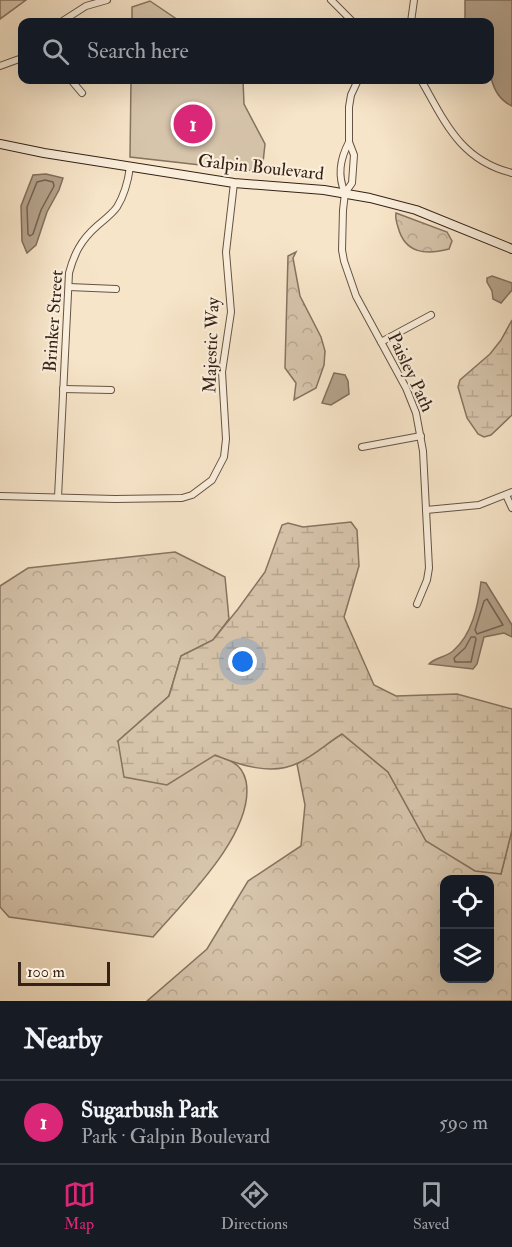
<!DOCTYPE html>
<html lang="en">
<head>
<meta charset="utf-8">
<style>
  body { margin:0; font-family:"IM FELL Double Pica",serif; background:#242831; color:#f1f3f6 }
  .controls { position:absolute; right:18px; bottom:18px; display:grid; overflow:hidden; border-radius:12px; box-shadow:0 6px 24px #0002 }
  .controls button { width:54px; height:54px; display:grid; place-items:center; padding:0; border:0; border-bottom:2px solid #363941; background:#171b24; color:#f1f3f6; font:30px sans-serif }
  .scale { position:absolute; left:18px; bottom:15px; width:92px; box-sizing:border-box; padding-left:6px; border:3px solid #352216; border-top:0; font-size:16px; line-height:21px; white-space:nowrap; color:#352216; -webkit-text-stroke:4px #faeedc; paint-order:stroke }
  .you { position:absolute; left:243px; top:662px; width:21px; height:21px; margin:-15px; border:4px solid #fff; border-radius:50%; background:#1a73e8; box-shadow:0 0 0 9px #1a73e833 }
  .badge { display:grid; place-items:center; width:39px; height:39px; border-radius:50%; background:#db2777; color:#fff; font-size:20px; font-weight:700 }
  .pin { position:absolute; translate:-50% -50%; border:3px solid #fff; box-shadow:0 2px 6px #0006 }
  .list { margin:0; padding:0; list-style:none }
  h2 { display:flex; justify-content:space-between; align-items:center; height:78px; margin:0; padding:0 24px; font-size:26px }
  h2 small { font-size:20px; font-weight:400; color:#9ea1a6 }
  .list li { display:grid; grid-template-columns:39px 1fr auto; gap:18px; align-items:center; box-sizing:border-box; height:84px; padding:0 24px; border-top:2px solid #363941 }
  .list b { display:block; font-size:22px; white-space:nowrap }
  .list p { margin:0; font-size:20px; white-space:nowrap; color:#9ea1a6 }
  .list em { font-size:20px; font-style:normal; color:#9ea1a6 }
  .icon { flex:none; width:33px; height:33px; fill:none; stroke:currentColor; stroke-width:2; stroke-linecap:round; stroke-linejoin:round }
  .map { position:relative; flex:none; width:512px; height:1001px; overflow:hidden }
  .search { position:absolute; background:#171b24; box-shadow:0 6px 24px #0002; left:18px; right:18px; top:18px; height:66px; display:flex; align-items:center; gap:15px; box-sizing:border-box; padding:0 21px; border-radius:12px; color:#9ea1a6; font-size:22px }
  .sheet { height:162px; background:#171b24 }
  nav { display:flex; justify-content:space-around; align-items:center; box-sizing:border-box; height:84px; border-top:2px solid #363941; background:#171b24; font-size:16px; color:#9ea1a6 }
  nav a { display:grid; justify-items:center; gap:3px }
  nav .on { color:#db2777 }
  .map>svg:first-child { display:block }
  .forest { fill:url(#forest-crowns); stroke:#867360; stroke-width:1.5; fill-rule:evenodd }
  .wetland { fill:url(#wetland-marsh); stroke:#867360; stroke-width:1.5 }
  .park { fill:#d6c4ab; stroke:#867360; stroke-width:1.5 }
  .water { fill:#b5a38c; stroke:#826f5d; stroke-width:1.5 }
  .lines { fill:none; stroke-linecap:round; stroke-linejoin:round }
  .shore { stroke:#756251; stroke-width:1.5 }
  .street-casing { stroke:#665343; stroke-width:8 }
  .secondary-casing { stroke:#352216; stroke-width:10 }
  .street { stroke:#faeedc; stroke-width:6 }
  .secondary { stroke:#faeedc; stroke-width:8 }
  .labels { text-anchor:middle; stroke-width:4.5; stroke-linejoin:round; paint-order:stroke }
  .street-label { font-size:18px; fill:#352216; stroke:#faeedc }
</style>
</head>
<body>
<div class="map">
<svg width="512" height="1001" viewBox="0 0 512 1001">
  <defs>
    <pattern id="forest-crowns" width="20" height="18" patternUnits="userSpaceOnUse" patternTransform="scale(1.5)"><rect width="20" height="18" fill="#d6c4ab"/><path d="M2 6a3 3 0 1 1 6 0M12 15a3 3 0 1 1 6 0" fill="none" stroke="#b8a892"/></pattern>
    <pattern id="wetland-marsh" width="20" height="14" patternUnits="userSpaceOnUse" patternTransform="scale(1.5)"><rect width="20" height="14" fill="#d6c4ab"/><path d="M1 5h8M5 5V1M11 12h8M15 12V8" fill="none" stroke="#b8a892"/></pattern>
  </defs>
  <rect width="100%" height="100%" fill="#f7e5c9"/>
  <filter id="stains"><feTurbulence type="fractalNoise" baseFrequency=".00333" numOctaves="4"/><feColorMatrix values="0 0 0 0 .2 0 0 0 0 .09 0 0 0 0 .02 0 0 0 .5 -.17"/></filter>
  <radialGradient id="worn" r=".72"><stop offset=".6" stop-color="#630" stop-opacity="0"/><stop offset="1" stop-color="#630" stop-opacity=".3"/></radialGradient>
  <g class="forest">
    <path d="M396,213l51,19 5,9 -3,8c-23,6 -44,5 -51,-22 -2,-6 -3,-9 -2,-14z"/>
    <polygon points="296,252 293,258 300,296 321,337 325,351 324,365 316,388 294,400 296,383 285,368 288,256"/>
    <path d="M175,552l50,25 4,42 -16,21 -32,16 -12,40 -51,45c30,4 92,8 116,22 7,4 10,10 12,18 10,51 -62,120 -93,156l-144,-20 -9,-10v-321l28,-18z"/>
    <path d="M342,734l46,38 38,69 75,33 11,-44v171h-365l60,-52 41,-68 53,-35 4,-41 -8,-41zM444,880h46v98h-46z"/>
  </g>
  <g class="wetland">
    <polygon points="512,320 512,415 491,435 484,437 478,434 467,418 458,387 460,380 490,354 501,340"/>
    <path d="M351,522l6,8 2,36 -15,51 30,68 22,11 61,-2 55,15v121l-11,44 -26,-3 -49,-30 -38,-69 -46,-38c-15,9 -28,22 -44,29 -26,13 -59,2 -83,-8l-48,30 -43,-8 -6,-36 51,-45 12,-40 32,-16 25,-31 27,-37 17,-47 6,-2 15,4z"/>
  </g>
  <g class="park">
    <polygon points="0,0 26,0 0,19"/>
    <polygon points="150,1 181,22 132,22 132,7"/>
    <polygon points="131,80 243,80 244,104 265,144 262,172 130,157"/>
  </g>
  <g class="water">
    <path d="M465,0h47v106c-30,-14 -22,-56 -22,-84h-25z"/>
    <polygon points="46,174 63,178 59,190 47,212 36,245 27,253 22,241 21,206 33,175"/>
    <polygon points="492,276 512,283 512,290 501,303 493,299 492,291 487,282 487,278"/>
    <polygon points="334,373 345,375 348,381 349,394 331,405 322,403"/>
    <path d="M481,582l5,1 26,42v12l-8,-4 -20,4 -7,27 -4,5 -44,-5c5,-6 17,-7 24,-13 19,-16 25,-45 28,-69z"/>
  </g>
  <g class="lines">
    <g class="shore">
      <polygon points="45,180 53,182 54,186 41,210 33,234 30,236 28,234 27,207 37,182"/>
      <polygon points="487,599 503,625 477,634 475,630 484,601"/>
      <polygon points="471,637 475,637 476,639 471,662 455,662 454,658 465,648"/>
    </g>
    <defs>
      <g id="street">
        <polyline points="331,0 353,22"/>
        <polyline points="61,22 86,6 107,0"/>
        <polyline points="411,22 414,0"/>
        <polyline points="0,66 22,58"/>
        <polyline points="71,80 82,93"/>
        <polyline points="358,80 351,95 349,107 349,142 354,155 352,183 345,193 343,210 342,250 344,261 356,296 406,388 416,413 423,451 429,568 427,580 417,604"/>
        <path d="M421,80c24,42 39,80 91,93"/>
        <path d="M345,193c-8,-18 -5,-34 4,-51"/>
        <polyline points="69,287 116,289"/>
        <polyline points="381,342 431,315"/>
        <polyline points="63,389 111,390"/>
        <polyline points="362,447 421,436"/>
        <polyline points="506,495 512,508"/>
        <polyline points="0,496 115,499 182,498 192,495 212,480 224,457 226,439 222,372 231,312 226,252 234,183"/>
        <path d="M58,497l11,-224c5,-19 12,-33 28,-47 7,-6 15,-12 20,-19 8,-13 11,-25 13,-40"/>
        <polyline points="426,510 479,505 512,492"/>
      </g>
      <polyline id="secondary" points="0,144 44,153 234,183 324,190 370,198 416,210 512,249"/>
    </defs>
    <use href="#street" class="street-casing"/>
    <use href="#secondary" class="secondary-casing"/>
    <use href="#street" class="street"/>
    <use href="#secondary" class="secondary"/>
  </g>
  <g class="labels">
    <g class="street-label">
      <text transform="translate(261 167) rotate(6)" y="6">Galpin Boulevard</text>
      <text transform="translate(53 321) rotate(-86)" y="6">Brinker Street</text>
      <text transform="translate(211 345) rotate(-88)" y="6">Majestic Way</text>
      <text transform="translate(411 372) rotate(65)" y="6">Paisley Path</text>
    </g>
  </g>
  <rect width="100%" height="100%" filter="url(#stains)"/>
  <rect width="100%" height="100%" fill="url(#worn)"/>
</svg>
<div class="controls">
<button><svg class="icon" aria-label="locate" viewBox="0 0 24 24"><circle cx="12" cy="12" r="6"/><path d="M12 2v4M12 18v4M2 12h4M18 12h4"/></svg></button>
<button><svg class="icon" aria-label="layers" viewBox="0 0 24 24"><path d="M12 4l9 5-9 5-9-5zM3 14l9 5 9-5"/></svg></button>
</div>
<div class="scale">100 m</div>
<div class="you"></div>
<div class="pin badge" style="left:193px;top:124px">1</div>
<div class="search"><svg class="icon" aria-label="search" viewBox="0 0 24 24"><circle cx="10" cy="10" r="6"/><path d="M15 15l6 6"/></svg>Search here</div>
</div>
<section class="sheet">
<h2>Nearby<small></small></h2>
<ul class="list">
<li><span class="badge">1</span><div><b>Sugarbush Park</b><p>Park · Galpin Boulevard</p></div><em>590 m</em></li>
</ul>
</section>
<nav>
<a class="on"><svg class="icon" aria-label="map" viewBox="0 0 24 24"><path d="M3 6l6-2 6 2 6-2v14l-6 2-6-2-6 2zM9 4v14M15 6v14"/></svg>Map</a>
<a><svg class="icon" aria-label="directions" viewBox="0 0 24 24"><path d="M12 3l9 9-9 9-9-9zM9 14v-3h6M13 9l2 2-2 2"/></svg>Directions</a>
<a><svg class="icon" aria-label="saved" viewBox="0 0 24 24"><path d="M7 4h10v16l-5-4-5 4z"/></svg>Saved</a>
</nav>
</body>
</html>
